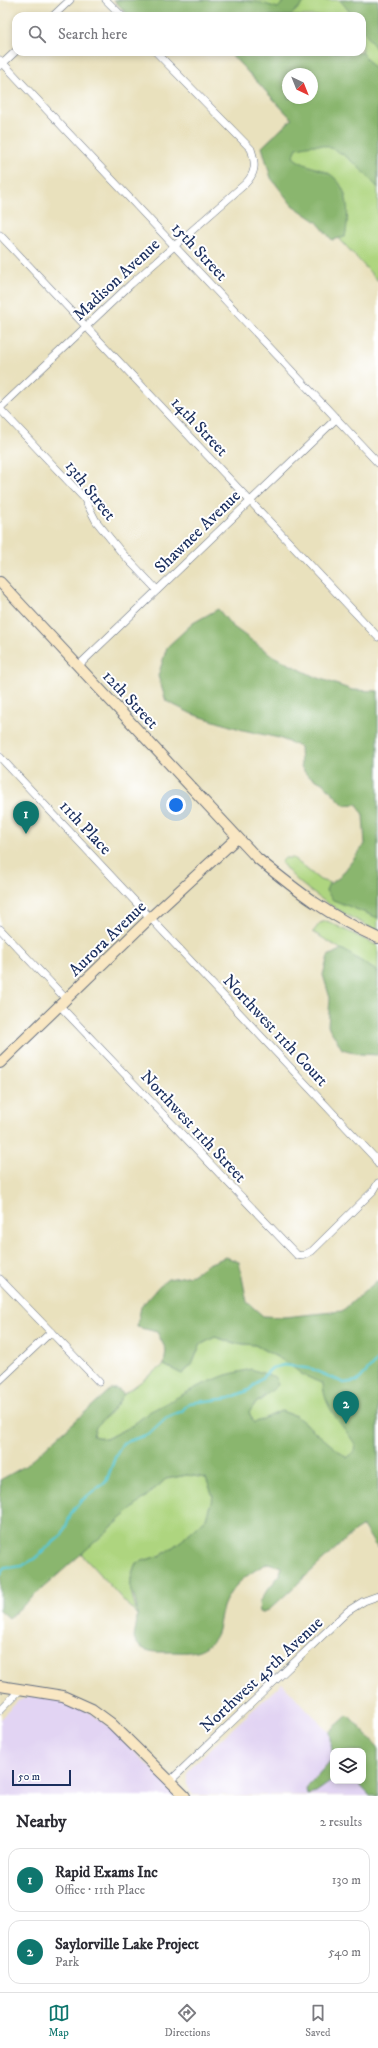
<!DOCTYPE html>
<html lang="en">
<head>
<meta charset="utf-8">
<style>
  body { margin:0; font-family:"IM FELL DW Pica",serif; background:#f7f7f7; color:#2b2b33 }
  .controls { position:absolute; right:12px; bottom:12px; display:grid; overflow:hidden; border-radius:8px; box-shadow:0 2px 6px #0003 }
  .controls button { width:36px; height:36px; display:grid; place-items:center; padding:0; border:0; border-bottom:1px solid #e1e1e2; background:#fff; color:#2b2b33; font:20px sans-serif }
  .compass { position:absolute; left:282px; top:68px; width:36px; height:36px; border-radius:50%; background:#fff; box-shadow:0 2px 6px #0003; rotate:137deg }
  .scale { position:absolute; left:12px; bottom:10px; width:59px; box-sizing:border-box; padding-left:4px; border:2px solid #1b2f5e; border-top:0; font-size:11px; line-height:14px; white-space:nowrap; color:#1b2f5e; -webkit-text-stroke:3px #fff; paint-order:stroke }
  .you { position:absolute; left:176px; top:805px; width:14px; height:14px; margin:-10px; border:3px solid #fff; border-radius:50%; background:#1a73e8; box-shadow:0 0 0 6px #1a73e833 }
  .badge { display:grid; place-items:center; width:26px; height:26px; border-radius:50%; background:#0f766e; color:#fff; font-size:13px; font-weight:700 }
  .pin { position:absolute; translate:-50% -33px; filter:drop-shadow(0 1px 2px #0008) }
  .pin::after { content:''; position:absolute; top:21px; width:14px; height:12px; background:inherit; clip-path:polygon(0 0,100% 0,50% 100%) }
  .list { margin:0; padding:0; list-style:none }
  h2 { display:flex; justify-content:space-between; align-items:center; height:52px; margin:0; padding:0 16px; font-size:17px }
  h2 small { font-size:13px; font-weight:400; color:#7c7c81 }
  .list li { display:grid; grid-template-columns:26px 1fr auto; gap:12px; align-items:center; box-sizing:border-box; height:64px; margin:0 8px 8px; padding:0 8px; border:1px solid #e1e1e2; border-radius:12px }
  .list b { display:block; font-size:15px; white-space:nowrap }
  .list p { margin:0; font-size:13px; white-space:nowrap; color:#7c7c81 }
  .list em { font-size:13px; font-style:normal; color:#7c7c81 }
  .icon { flex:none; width:22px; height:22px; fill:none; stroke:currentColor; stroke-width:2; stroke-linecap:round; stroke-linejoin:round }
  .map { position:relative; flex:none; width:378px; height:1796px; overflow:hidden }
  .search { position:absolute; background:#fff; box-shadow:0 2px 6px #0003; left:12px; right:12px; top:12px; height:44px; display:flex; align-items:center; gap:10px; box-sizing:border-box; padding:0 14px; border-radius:12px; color:#7c7c81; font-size:15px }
  .sheet { height:196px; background:#fff }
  nav { display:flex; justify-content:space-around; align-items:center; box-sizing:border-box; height:56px; border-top:1px solid #e1e1e2; background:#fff; font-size:11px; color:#7c7c81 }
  nav a { display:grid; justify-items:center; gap:2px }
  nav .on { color:#0f766e }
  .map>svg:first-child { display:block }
  .built { fill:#e2d4f3 }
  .green { fill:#aed57f; stroke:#64826e; fill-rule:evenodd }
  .forest { fill:#8ab66e; stroke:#527266; fill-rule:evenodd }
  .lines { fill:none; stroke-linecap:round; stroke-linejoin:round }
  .stream { stroke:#5ac7d0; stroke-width:2.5 }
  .street-casing { stroke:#636d7f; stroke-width:8 }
  .secondary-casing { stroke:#636d7f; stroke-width:12 }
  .street { stroke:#fff; stroke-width:7 }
  .secondary { stroke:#f9e7c3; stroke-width:10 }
  .labels { text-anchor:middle; stroke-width:4; stroke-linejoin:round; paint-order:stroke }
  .street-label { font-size:17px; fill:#1b2f5e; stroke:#fff }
</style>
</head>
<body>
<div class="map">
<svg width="378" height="1796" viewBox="0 0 378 1796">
  <rect width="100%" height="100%" fill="#fff"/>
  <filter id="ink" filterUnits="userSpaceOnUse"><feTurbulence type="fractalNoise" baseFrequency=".025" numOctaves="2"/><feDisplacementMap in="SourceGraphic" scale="8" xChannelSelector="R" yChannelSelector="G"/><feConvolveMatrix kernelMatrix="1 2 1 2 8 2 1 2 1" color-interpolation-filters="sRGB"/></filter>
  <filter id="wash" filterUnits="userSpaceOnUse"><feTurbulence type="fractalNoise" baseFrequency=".012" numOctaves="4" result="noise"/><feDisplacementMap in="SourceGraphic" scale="16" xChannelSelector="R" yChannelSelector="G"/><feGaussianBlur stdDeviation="0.9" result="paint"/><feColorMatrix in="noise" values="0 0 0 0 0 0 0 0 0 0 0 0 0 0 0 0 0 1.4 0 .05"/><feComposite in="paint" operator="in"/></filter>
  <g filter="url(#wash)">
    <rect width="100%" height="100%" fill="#e9e1bd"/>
    <g class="built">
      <polygon points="282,1683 329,1732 333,1758 306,1788 333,1780 356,1781 370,1796 193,1795 187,1786 187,1774 193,1765"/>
      <polygon points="31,1696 45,1697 70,1703 91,1713 111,1729 180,1796 0,1796 0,1719 18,1701"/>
    </g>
    <g class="green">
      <path d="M117,0h261v281l-105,-115 -11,-19 30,-28 -63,-67h133v-36h-230zM288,74h24v24h-24z"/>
      <path d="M285,858h8l27,22 10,3 -2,2 50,-5v51c-30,-14 -78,-41 -97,-69z"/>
      <polygon points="327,921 378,946 378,972 313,932 320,923"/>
      <polygon points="378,1319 378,1541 314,1431 296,1416 281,1411 254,1424 249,1412 255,1404 266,1396 150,1412 133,1425 106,1439 93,1436 96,1427 115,1407 124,1394 164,1365 182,1374 192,1365 200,1345 215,1337 234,1343 255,1345 286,1362 303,1375"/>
      <path d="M187,1475l19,3 7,18 -7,22 -25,23 -19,14 -26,8c-10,23 -4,29 1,52l-56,-61 85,-75z"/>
    </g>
    <g class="forest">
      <polygon points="114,0 235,0 262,3 278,8 285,0 307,0 290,16 129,16"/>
      <polygon points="340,0 378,0 378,52 362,28 362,16 353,16"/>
      <path d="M229,52h133l16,22v114c-15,-17 -39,-44 -63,-43 -6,0 -12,2 -18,3l-4,9c7,7 21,10 31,14 26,11 26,42 21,66l-13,3 -15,-18 -25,-17 -21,-27 -9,-31 30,-28zM288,74h24v24h-24z"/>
      <polygon points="218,609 232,626 273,656 313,676 352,690 378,691 378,918 333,900 326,891 328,885 340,877 365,844 363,815 357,804 344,805 324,784 307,775 301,767 300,747 279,738 243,730 192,714 166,701 158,676 167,647 193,623"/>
      <polygon points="342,949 378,972 378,1055 360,1054 342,1049 328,1026 330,998 323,975 328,956"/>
      <path d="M226,1257l13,5 8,40 16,14 21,1 58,-6 36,-31v268l-3,-3 -12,-19 -8,5 -86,79 -9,3 -1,-11 9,-13 12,-14 1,-8 -13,-4c-21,11 -39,24 -46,47 -3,10 -2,21 -9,30 -12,15 -28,12 -45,12 -10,0 -20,1 -29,-6 -2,-2 -4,-6 -5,-8 1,-7 3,-15 3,-22 1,-25 -14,-23 -1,-53l26,-8 19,-14 25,-23 7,-22 -7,-18 -19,-3 -21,4 -157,139 -9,-8v-130l25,-14 86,-77h6l7,5 -9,13 -19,20 -3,9 13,3 27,-14 16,-13 50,-26 27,-11 25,-6 24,8 3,8 -23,19 -6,8 5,11 27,-12 15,5 51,42 7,-6 1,-8c-13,-20 -31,-36 -32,-60l-20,-9 -17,-13 -31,-17 -21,-2 -19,-6 -15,8 -8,20 -10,9 -18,-9 2,-15 -9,-18 -20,-5 4,-20 18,-21 9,-7 24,-4 16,-11z"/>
      <polygon points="348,1715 378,1747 378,1796 370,1796 356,1781 363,1781 363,1751 333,1751 333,1780 316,1792 307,1794 306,1788 333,1758 329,1732"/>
    </g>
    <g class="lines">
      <polyline class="stream" points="0,1574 6,1568 22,1566 34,1559 62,1535 72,1512 81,1501 106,1482 116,1455 123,1443 149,1434 166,1418 182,1411 189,1403 230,1398 249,1390 272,1368 284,1365 312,1369 344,1383 358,1381 378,1359"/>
    </g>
  </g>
  <g filter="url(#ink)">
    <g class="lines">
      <defs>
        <g id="street">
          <polyline points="106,0 122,16"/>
          <polyline points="53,16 70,0"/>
          <polyline points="0,60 378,463"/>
          <polyline points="0,66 16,51"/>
          <polyline points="0,235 378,637"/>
          <path d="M0,408l131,-124 114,-100c11,-11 11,-20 6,-35l-95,-97"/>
          <polyline points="0,409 84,498 96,521 122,553 157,590"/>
          <polyline points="78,666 337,418"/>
          <polyline points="0,757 374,1157 378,1164"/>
          <polyline points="0,929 66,999"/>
          <polyline points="59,1005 297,1255 302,1256 312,1251 374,1190 378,1183"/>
          <polyline points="0,1279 99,1382"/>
          <polyline points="0,1380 51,1332"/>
          <polyline points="0,1710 21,1689"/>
          <polyline points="170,1781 348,1611 364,1601 378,1596"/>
        </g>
        <g id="secondary">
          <path d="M0,582l257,276c40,33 72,58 121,80"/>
          <polyline points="0,1063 150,918 237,838"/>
          <polyline points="0,1686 63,1696 92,1709 111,1723 185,1796"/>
        </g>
      </defs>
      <use href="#street" class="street-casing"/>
      <use href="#secondary" class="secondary-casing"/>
      <use href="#street" class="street"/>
      <use href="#secondary" class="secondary"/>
    </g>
  </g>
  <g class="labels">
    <g class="street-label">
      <text transform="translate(200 251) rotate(47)" y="6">15th Street</text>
      <text transform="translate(116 279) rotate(-43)" y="6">Madison Avenue</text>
      <text transform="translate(200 426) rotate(47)" y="6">14th Street</text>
      <text transform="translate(91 490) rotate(52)" y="6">13th Street</text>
      <text transform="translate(197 531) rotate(-44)" y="6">Shawnee Avenue</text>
      <text transform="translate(131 699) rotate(47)" y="6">12th Street</text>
      <text transform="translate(86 827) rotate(47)" y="6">11th Place</text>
      <text transform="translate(107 938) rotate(-44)" y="6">Aurora Avenue</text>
      <text transform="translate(276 1030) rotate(47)" y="6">Northwest 11th Court</text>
      <text transform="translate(194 1126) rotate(47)" y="6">Northwest 11th Street</text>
      <text transform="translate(261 1674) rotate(-43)" y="6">Northwest 45th Avenue</text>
    </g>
  </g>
</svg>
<div class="controls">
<button><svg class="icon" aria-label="layers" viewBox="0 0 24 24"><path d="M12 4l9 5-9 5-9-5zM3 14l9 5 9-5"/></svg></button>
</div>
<svg class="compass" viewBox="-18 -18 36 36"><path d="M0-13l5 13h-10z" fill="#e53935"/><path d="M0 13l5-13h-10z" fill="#7c7c81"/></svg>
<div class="scale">50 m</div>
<div class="you"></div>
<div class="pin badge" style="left:26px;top:834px">1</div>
<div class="pin badge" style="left:346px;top:1424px">2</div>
<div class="search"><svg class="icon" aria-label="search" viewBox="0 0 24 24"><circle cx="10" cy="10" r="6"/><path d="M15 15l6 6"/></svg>Search here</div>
</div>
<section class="sheet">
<h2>Nearby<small>2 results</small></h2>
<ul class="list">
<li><span class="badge">1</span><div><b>Rapid Exams Inc</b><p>Office · 11th Place</p></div><em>130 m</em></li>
<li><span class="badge">2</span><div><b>Saylorville Lake Project</b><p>Park</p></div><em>540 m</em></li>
</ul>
</section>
<nav>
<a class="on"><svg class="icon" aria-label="map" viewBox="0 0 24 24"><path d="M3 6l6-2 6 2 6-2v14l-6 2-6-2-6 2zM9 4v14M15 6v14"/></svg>Map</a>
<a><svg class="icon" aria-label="directions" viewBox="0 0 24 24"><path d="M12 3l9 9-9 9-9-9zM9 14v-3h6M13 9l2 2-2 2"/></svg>Directions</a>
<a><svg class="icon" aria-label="saved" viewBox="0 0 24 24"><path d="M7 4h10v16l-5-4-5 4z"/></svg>Saved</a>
</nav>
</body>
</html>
